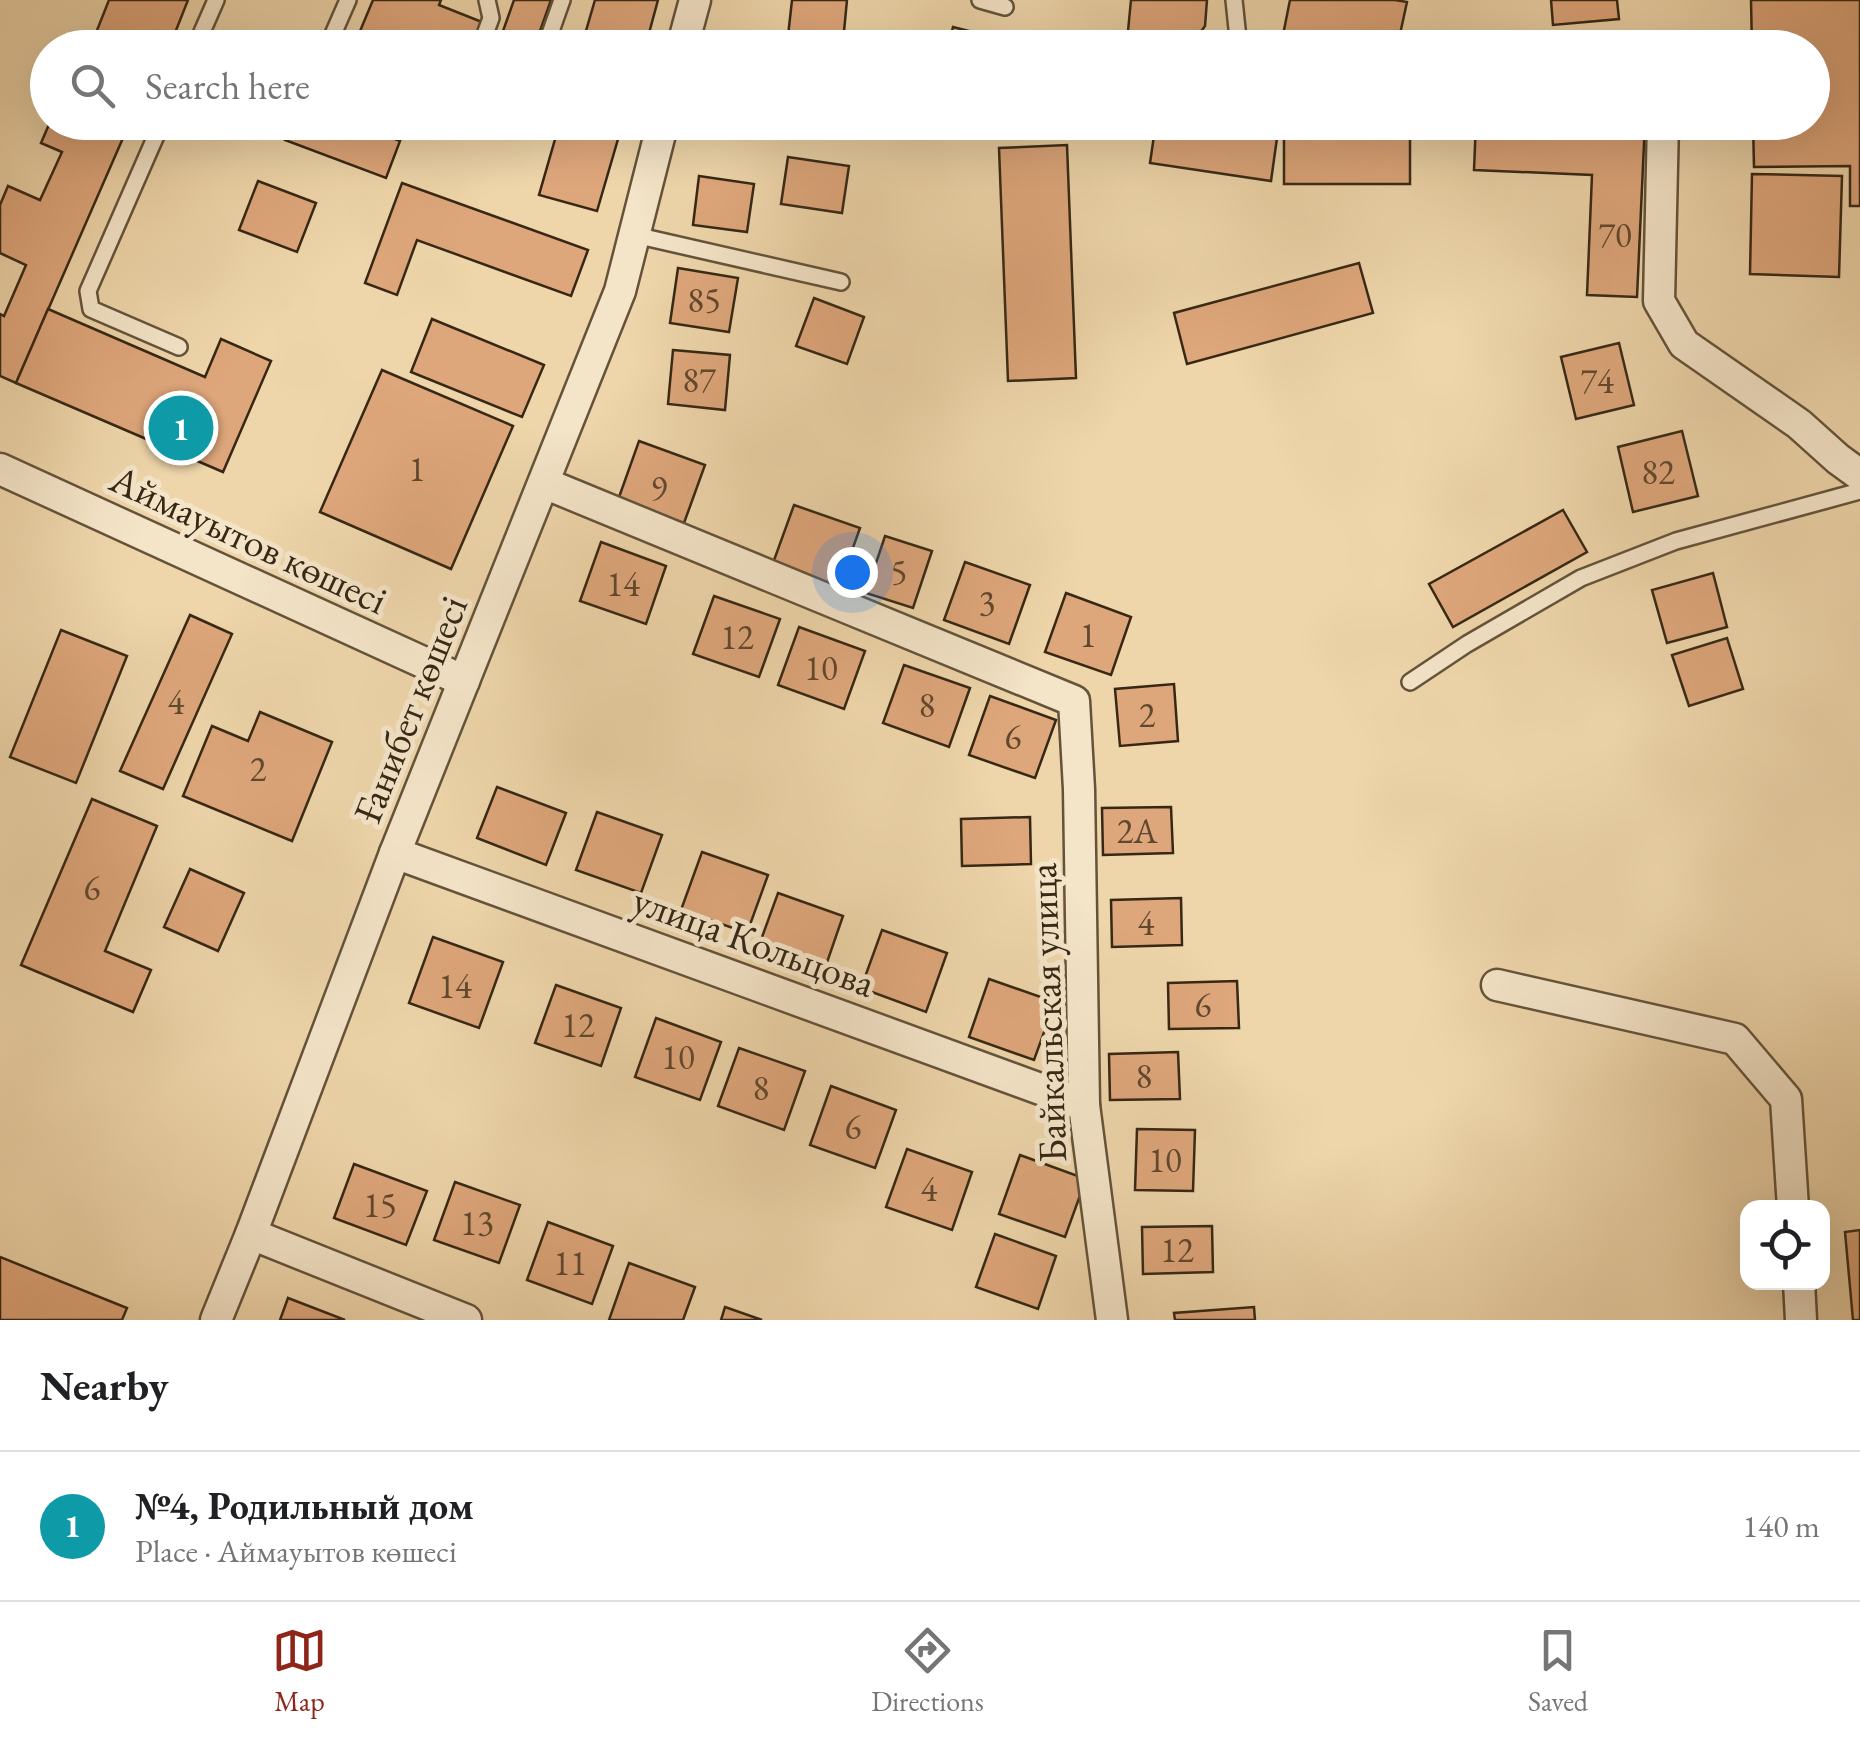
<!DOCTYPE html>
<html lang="en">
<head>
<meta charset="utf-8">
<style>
  body { margin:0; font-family:"EB Garamond",serif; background:#f2f2f2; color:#202124 }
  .controls { position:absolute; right:30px; bottom:30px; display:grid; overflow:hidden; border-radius:20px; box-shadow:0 10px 40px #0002 }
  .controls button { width:90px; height:90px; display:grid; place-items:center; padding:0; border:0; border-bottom:2px solid #e0e0e0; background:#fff; color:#202124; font:50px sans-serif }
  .you { position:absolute; left:852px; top:572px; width:35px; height:35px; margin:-25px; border:8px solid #fff; border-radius:50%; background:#1a73e8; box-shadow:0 0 0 15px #1a73e833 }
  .badge { display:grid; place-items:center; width:65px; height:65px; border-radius:50%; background:#8f2418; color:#fff; font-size:32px; font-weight:700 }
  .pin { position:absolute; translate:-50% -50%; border:5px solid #fff; box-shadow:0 2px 10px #0006 }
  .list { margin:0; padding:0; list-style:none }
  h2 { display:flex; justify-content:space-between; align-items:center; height:130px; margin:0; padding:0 40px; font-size:42px }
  h2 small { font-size:32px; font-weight:400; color:#757577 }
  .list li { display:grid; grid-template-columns:65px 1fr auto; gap:30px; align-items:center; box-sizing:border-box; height:150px; padding:0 40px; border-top:2px solid #e0e0e0 }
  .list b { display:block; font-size:38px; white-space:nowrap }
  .list p { margin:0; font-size:32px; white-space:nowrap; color:#757577 }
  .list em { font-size:32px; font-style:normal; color:#757577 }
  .icon { flex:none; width:55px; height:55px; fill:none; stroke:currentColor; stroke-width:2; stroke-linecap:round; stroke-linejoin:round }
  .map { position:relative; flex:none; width:1860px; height:1320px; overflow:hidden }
  .search { position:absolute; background:#fff; box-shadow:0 10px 40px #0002; left:30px; right:30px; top:30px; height:110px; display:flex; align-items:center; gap:25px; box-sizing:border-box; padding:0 35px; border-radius:55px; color:#757577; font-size:38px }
  .sheet { height:280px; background:#fff }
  nav { display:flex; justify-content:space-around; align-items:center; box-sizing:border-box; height:140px; border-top:2px solid #e0e0e0; background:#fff; font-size:28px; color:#757577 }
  nav a { display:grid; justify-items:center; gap:5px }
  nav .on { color:#8f2418 }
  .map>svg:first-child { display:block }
  .building { fill:#dea67b; stroke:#362815; stroke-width:2.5 }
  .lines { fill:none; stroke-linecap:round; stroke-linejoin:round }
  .service-casing { stroke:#64533a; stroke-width:20 }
  .minor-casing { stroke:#64533a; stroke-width:35 }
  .service { stroke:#f4e4c8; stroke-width:15 }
  .minor { stroke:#f4e4c8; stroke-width:30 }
  .labels { text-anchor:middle; stroke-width:10; stroke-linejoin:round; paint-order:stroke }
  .number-label { font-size:35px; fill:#60482e }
  .street-label { font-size:40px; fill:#362815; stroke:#f4e4c8 }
</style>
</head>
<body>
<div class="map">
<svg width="1860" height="1320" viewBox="0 0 1860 1320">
  <rect width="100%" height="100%" fill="#eed5aa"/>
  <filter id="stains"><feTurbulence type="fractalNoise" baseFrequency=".002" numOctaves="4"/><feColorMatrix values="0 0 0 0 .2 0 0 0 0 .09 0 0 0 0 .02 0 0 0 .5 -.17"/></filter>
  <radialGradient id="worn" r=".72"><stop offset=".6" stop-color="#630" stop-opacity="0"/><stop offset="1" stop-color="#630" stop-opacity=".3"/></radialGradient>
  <g class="building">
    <polygon points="109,0 188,0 169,48 90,48"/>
    <polygon points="373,0 441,0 439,5 482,22 472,48 353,48"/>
    <polygon points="514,0 551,0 534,48 497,48"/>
    <polygon points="595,0 658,0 645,48 581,48"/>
    <polygon points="792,0 847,0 843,42 788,36"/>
    <polygon points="1131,0 1207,0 1205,26 1189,48 1145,48 1154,32 1128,31"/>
    <polygon points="1290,0 1395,0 1407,2 1397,48 1294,48 1281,45"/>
    <polygon points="1551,0 1617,0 1619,19 1553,25"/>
    <polygon points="1751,0 1860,0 1860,206 1850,206 1850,166 1754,167 1753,122 1812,122 1812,48 1752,48"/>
    <polygon points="953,27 1012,42 1010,48 948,48"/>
    <polygon points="50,122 130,122 16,383 0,376 0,314 4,316 26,265 0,253 0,205 8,186 40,200 62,152 41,143"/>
    <polygon points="292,122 352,122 400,141 386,178 285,140"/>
    <polygon points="560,122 623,122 597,211 539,195"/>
    <polygon points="859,122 920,122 917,137"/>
    <polygon points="1156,122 1177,122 1277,138 1271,181 1150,163"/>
    <rect x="1284" y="122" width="126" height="62"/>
    <polygon points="1476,122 1645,122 1637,297 1587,295 1592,175 1474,170"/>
    <polygon points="1067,145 1076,378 1008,381 999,148"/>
    <polygon points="788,157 849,166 842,213 781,204"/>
    <polygon points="1752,174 1842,176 1839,277 1750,274"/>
    <polygon points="699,176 754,184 747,232 693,225"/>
    <polygon points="258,181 316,203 297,252 239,230"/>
    <polygon points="402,183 588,250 571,296 417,240 397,295 365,283"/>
    <polygon points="1359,263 1373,313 1187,364 1174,313"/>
    <polygon points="678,268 738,278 729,332 670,323"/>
    <polygon points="814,298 864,317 847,364 796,346"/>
    <polygon points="48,309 205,377 221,339 271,361 223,472 16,383"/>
    <polygon points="432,319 544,365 522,417 411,372"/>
    <polygon points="1619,343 1634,405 1576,419 1561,357"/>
    <polygon points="673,350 730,355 725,410 668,404"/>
    <polygon points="382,370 513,426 451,569 320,512"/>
    <polygon points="1682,431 1698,496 1633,512 1618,447"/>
    <polygon points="639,441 705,465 684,523 618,500"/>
    <polygon points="794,505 860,528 839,587 773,563"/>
    <polygon points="1563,510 1587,552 1453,627 1429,584"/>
    <polygon points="885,536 932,551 913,608 866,593"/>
    <polygon points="601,542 666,566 646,624 580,601"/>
    <polygon points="965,562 1030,585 1009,644 944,620"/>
    <polygon points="1713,573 1727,627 1667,643 1652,590"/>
    <polygon points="1066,593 1131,617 1111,675 1045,652"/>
    <polygon points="714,596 780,619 759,677 693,654"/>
    <polygon points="190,615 232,634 163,789 120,771"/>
    <polygon points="799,627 865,651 844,709 778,685"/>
    <polygon points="61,630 127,656 76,783 10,757"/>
    <polygon points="1727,638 1743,689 1689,706 1672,655"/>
    <polygon points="904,665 970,688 949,747 883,723"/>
    <polygon points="1174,684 1178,741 1120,746 1115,689"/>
    <polygon points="990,696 1056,720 1035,778 969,755"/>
    <polygon points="260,712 332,742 292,841 183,796 212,726 248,741"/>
    <polygon points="497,787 566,813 546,865 477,838"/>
    <polygon points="92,799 157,826 105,951 151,970 133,1012 21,965"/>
    <polygon points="1171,807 1173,853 1103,855 1102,808"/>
    <polygon points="597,812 662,835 641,893 576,870"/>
    <polygon points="1030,817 1031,864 962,866 961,819"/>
    <polygon points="702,852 768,875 747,933 681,910"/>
    <polygon points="190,869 244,893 218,951 164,927"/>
    <polygon points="778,893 843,916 823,974 757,951"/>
    <polygon points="1181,898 1182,945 1112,947 1111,900"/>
    <polygon points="882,930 947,953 926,1012 861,988"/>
    <polygon points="433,937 503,962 479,1028 409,1003"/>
    <polygon points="989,979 1055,1002 1034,1060 969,1037"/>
    <polygon points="1237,981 1239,1028 1169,1029 1168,983"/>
    <polygon points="556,985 621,1008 601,1066 535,1043"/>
    <polygon points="656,1018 721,1042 700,1100 635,1077"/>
    <polygon points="739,1048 805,1071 784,1130 718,1106"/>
    <polygon points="1178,1052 1180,1099 1110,1100 1109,1054"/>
    <polygon points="831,1086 896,1110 875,1168 810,1145"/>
    <polygon points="1137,1129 1195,1130 1193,1191 1135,1190"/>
    <polygon points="907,1149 972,1172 952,1230 886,1207"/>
    <polygon points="1020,1155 1086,1179 1065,1237 999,1214"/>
    <polygon points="354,1164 427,1191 406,1245 334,1218"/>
    <polygon points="455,1182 520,1205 499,1263 434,1240"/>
    <polygon points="548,1222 613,1246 592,1304 527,1280"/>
    <polygon points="1212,1226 1213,1272 1143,1274 1142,1227"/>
    <polygon points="1860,1230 1860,1320 1853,1320 1845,1232"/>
    <polygon points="995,1234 1056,1256 1038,1309 976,1287"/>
    <polygon points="0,1257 127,1308 122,1320 0,1320"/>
    <polygon points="629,1263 695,1287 683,1320 609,1320"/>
    <polygon points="288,1298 345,1320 280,1320"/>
    <polygon points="725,1307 762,1320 721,1320"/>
    <polygon points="1254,1307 1255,1320 1175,1320 1174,1313"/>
  </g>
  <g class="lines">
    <defs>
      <g id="service">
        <polyline points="980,0 1005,7"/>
        <polyline points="1234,0 1239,48"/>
        <polyline points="195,48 216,0"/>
        <polyline points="327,48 348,0"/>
        <polyline points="480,48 491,18 487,0"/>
        <polyline points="545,48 562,0"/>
        <polyline points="162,122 88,291 91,309 179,347"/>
        <polyline points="407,122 415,126 439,127 445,122"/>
        <polyline points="635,235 841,282"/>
        <polyline points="1410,682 1467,644 1581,578 1676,541 1860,491"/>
      </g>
      <g id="minor">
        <polyline points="682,48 695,0"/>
        <polyline points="1663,122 1659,301 1684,344 1799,424 1838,459 1860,475"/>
        <polyline points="0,469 464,681"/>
        <polyline points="544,483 1074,701 1079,789 1084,1105 1112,1320"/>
        <polyline points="395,853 1084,1105"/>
        <polyline points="1497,985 1735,1039 1786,1099 1793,1208"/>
        <polyline points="251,1234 466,1320"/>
        <polyline points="1799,1282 1801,1320"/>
        <polyline points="216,1320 251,1234 395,853 620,291 663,122"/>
      </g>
    </defs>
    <use href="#service" class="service-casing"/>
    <use href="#minor" class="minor-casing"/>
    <use href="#service" class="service"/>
    <use href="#minor" class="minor"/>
  </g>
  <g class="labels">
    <g class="number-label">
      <text x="1615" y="247">70</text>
      <text x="704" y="312">85</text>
      <text x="699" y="392">87</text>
      <text x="1597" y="393">74</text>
      <text x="417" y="481">1</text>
      <text x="1658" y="484">82</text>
      <text x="659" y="500">9</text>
      <text x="899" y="584">5</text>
      <text x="623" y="596">14</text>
      <text x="987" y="615">3</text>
      <text x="1088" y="647">1</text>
      <text x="737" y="649">12</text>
      <text x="821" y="680">10</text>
      <text x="176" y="714">4</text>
      <text x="927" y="717">8</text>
      <text x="1147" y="727">2</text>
      <text x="1013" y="749">6</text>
      <text x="258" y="781">2</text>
      <text x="1137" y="843">2А</text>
      <text x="92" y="900">6</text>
      <text x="1146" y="935">4</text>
      <text x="455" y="998">14</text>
      <text x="1203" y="1017">6</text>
      <text x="578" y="1037">12</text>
      <text x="678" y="1069">10</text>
      <text x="1144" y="1088">8</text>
      <text x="761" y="1100">8</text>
      <text x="853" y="1139">6</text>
      <text x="1165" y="1172">10</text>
      <text x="929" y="1201">4</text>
      <text x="380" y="1217">15</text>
      <text x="477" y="1235">13</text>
      <text x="1177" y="1262">12</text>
      <text x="570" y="1275">11</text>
    </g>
    <g class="street-label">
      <text transform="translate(249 539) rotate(25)" y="14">Аймауытов көшесі</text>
      <text transform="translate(410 709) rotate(-68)" y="14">Ғанибет көшесі</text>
      <text transform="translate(754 941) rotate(20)" y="14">улица Кольцова</text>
      <text transform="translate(1047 1013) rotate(-92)" y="14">Байкальская улица</text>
    </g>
  </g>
  <rect width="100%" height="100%" filter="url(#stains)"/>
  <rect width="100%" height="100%" fill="url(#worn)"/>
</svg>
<div class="controls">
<button><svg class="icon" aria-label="locate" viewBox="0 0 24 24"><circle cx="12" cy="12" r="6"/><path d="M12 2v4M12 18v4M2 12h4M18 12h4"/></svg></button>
</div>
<div class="you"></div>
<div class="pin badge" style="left:181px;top:428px;background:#0f9aa8">1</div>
<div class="search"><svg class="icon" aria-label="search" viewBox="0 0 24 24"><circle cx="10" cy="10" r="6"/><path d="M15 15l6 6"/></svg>Search here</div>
</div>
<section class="sheet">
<h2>Nearby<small></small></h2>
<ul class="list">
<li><span class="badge" style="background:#0f9aa8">1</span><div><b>№4, Родильный дом</b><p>Place · Аймауытов көшесі</p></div><em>140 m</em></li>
</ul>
</section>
<nav>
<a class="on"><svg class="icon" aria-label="map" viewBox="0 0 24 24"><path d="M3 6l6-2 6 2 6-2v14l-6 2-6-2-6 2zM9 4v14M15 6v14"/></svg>Map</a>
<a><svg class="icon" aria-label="directions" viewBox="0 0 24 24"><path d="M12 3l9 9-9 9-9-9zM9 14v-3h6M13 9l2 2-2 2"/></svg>Directions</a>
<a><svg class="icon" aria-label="saved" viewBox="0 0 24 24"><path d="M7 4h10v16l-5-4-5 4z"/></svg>Saved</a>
</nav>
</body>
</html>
